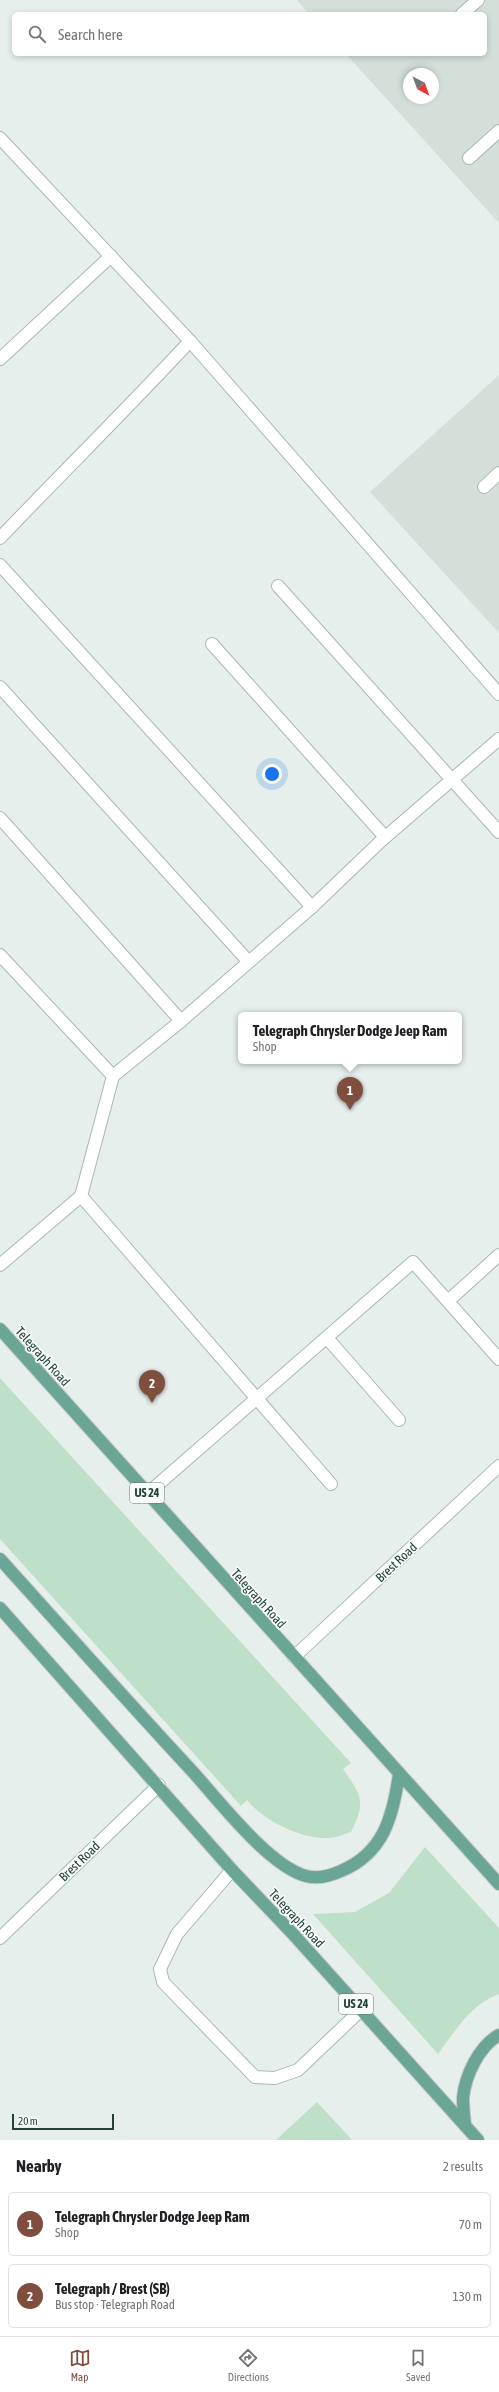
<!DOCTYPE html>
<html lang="en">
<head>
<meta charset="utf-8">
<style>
  body { margin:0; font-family:"Asap Condensed",sans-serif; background:#f2f2f2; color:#202124 }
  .compass { position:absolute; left:403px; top:68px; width:36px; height:36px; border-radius:50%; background:#fff; box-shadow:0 2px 6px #0003; rotate:139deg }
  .scale { position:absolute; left:12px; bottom:10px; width:102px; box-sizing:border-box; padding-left:4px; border:2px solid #24423a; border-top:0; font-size:11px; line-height:14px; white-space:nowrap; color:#24423a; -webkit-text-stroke:3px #f7fbf9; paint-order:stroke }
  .you { position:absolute; left:272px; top:774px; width:14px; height:14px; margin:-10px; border:3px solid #fff; border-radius:50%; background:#1a73e8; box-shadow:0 0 0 6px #1a73e833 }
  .badge { display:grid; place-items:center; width:26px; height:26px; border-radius:50%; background:#7f4e3f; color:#fff; font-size:13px; font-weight:700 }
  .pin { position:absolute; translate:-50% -33px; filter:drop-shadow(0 1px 2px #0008) }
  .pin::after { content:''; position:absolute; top:21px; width:14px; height:12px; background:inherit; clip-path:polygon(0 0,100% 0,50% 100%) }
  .popup { position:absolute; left:238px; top:1012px; width:224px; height:52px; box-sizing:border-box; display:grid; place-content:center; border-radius:6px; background:#fff; filter:drop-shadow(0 1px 3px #0005); font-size:13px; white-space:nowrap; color:#757577 }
  .popup b { font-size:15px; color:#202124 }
  .popup::after { content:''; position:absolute; left:50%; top:100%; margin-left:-8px; border:8px solid transparent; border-top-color:#fff }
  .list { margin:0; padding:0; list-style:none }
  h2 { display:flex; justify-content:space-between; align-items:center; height:52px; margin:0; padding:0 16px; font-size:17px }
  h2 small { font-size:13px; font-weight:400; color:#757577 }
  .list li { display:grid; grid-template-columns:26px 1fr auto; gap:12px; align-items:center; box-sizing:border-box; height:64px; margin:0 8px 8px; padding:0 8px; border:1px solid #e0e0e0; border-radius:6px }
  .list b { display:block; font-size:15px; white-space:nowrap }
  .list p { margin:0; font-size:13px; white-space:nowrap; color:#757577 }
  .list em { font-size:13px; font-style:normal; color:#757577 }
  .icon { flex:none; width:22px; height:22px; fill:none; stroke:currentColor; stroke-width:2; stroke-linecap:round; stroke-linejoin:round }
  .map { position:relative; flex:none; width:499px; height:2140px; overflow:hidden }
  .search { position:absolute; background:#fff; box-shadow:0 2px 6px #0003; left:12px; right:12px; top:12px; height:44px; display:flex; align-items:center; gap:10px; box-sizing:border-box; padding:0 14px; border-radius:6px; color:#757577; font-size:15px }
  .sheet { height:196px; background:#fff }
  nav { display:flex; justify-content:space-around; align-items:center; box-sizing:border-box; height:56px; border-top:1px solid #e0e0e0; background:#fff; font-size:11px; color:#757577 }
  nav a { display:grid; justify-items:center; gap:2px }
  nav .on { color:#7f4e3f }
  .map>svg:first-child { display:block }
  .built { fill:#d4dfda; fill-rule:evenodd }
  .green { fill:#bfe0c8 }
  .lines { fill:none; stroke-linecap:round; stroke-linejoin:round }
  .lane-casing { stroke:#a8b8b2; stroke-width:14 }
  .street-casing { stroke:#a8b8b2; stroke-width:14 }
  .primary-casing { stroke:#c2cac8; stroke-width:14 }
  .lane { stroke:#fff; stroke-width:12 }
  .street { stroke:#fff; stroke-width:12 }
  .primary { stroke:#6aa596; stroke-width:12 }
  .labels { text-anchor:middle; stroke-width:3.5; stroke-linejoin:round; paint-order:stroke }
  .shield { fill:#f7fbf9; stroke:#637a73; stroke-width:1 }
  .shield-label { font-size:12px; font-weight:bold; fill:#24423a }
  .street-label { font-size:13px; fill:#24423a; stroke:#f7fbf9 }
</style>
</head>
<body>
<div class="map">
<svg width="499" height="2140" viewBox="0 0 499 2140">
  <rect width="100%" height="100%" fill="#e6efeb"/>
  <g class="built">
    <path d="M297,0h202v223l-153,-169h139v-40h-176zM409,74h24v24h-24z"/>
    <polygon points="499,375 499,633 370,492"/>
  </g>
  <g class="green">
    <path d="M0,1378l351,385 -8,6c19,27 23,33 8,63 -7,2 -15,6 -22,6 -28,1 -65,-17 -82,-38l-6,6 -241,-267z"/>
    <path d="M425,1847l74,81v66c-28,10 -44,37 -61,60l-125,-140 42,-2 34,-19z"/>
    <polygon points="317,2102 352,2140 276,2140"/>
  </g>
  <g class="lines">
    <defs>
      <g id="lane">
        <polyline points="462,14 478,0"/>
        <polyline points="0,138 190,341 499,694"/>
        <polyline points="469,158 499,131"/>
        <polyline points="0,359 111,256"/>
        <polyline points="484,487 499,473"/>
        <path d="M0,538c63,-66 128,-130 190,-197"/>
        <polyline points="0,565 312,907"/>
        <polyline points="278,586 499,832"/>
        <polyline points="212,644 385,837"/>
        <polyline points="0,687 248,961"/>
        <polyline points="0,818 181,1021"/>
        <polyline points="0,955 113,1076"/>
        <polyline points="81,1196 113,1076 181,1021 312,907 382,840 499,739"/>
        <polyline points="0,1265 81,1196 331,1484"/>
        <polyline points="448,1301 499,1255"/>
        <polyline points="327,1338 399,1420"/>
        <polyline points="147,1494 413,1262 499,1359"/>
        <polyline points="232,1870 177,1934 160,1969 163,1982 255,2077 275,2078 298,2070 361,2010"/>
      </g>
      <g id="street">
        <polyline points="294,1657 499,1466"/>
        <polyline points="0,1938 159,1785"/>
      </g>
      <g id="primary">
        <polyline points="0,1329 499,1884"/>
        <path d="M0,1559c64,71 128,143 193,213 26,29 76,94 113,104 11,3 24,0 35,-5 43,-18 52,-55 58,-97"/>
        <polyline points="0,1608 232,1870 293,1934 478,2140"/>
        <path d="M465,2125c-1,-9 -2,-18 -2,-27 2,-22 16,-52 36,-63"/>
      </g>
    </defs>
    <use href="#lane" class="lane-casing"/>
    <use href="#street" class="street-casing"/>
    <use href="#primary" class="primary-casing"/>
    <use href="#lane" class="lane"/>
    <use href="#street" class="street"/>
    <use href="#primary" class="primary"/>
  </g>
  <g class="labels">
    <g class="shield">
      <rect x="130" y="1483" width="34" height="20" rx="3"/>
      <rect x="339" y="1994" width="34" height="20" rx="3"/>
    </g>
    <g class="shield-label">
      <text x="147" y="1497">US 24</text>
      <text x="356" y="2008">US 24</text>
    </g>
    <g class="street-label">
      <text transform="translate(43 1356) rotate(48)" y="5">Telegraph Road</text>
      <text transform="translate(396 1562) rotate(-43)" y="5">Brest Road</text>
      <text transform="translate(259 1598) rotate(48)" y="5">Telegraph Road</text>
      <text transform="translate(79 1861) rotate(-44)" y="5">Brest Road</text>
      <text transform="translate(297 1918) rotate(47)" y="5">Telegraph Road</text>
    </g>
  </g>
</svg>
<svg class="compass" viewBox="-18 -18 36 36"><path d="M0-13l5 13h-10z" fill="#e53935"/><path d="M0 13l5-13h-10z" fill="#757577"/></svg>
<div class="scale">20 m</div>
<div class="you"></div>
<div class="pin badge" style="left:350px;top:1110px">1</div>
<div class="popup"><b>Telegraph Chrysler Dodge Jeep Ram</b>Shop</div>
<div class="pin badge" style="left:152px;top:1403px">2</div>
<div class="search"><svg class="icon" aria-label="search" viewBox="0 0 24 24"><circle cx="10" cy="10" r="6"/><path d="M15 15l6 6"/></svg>Search here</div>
</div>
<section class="sheet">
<h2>Nearby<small>2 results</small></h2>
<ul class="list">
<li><span class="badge">1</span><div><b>Telegraph Chrysler Dodge Jeep Ram</b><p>Shop</p></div><em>70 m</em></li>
<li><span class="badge">2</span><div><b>Telegraph / Brest (SB)</b><p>Bus stop · Telegraph Road</p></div><em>130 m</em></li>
</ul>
</section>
<nav>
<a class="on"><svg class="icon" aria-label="map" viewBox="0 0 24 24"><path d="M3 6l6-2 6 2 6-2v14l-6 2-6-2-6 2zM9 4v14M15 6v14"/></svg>Map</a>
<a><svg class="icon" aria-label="directions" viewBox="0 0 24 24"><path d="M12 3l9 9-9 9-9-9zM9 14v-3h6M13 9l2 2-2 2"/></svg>Directions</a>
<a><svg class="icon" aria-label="saved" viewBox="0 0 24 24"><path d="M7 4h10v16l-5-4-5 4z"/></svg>Saved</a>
</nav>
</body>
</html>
